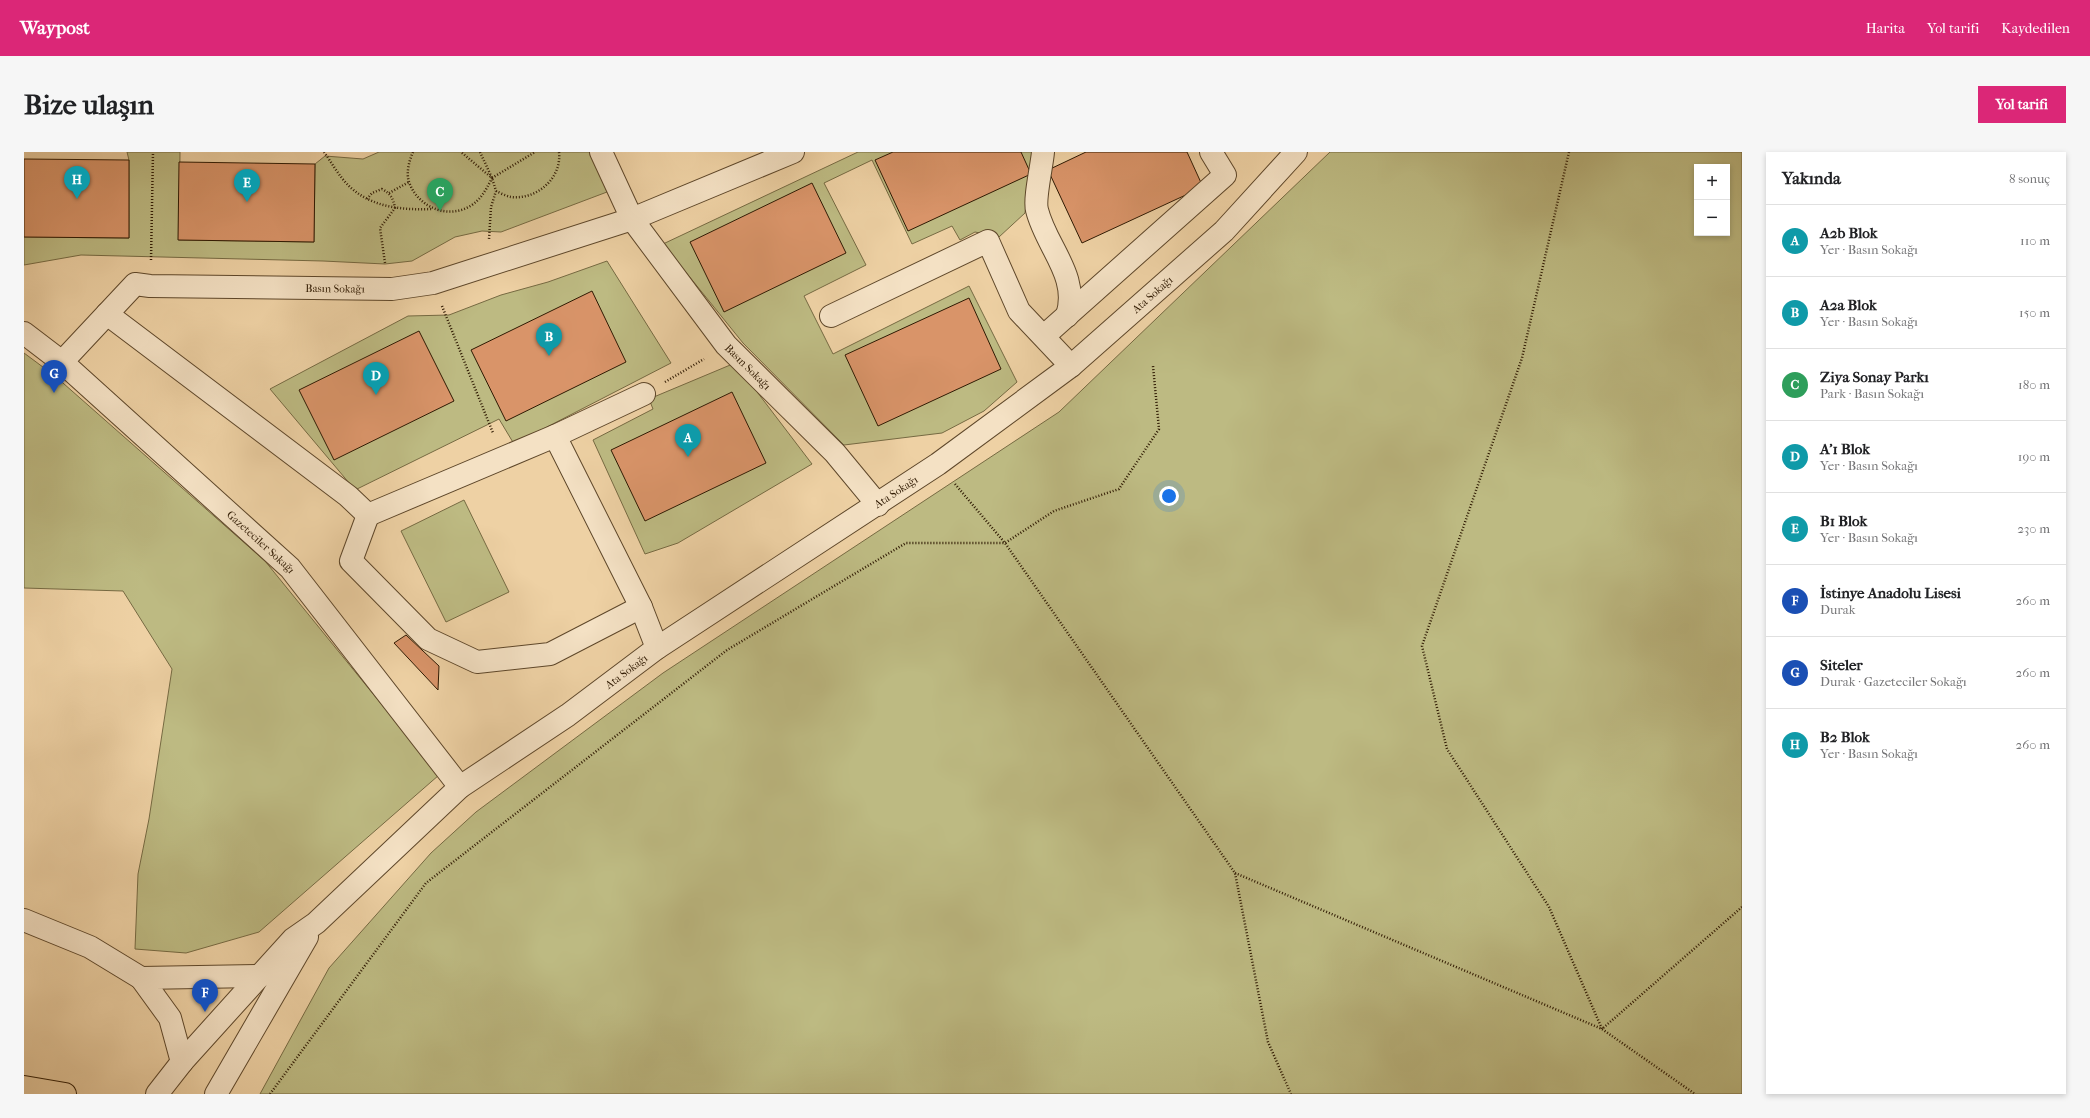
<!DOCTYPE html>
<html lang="tr">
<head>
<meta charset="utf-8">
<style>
  body { margin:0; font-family:"IM FELL French Canon",serif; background:#f6f6f6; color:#202124 }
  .controls { position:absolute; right:12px; top:12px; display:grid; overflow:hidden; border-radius:0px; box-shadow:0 2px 6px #0003 }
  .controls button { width:36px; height:36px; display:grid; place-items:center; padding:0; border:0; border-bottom:1px solid #e0e0e0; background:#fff; color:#202124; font:20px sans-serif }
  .you { position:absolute; left:1145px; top:344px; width:14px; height:14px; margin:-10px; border:3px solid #fff; border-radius:50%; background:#1a73e8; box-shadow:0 0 0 6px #1a73e833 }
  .badge { display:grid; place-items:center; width:26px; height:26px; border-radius:50%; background:#db2777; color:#fff; font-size:13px; font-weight:700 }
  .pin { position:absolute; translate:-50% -33px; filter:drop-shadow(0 1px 2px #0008) }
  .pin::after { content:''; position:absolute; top:21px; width:14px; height:12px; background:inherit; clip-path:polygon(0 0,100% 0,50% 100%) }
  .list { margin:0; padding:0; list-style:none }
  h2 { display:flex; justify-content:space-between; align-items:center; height:52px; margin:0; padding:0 16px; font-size:17px }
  h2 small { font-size:13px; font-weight:400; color:#757577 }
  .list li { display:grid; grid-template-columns:26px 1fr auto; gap:12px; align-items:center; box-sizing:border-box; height:72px; padding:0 16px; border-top:1px solid #e0e0e0 }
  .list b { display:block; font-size:15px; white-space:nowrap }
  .list p { margin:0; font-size:13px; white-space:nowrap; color:#757577 }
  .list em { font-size:13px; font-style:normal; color:#757577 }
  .map { position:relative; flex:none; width:1718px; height:942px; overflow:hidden; border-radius:0px }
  header { display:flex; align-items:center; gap:24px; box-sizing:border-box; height:56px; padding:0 20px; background:#db2777; color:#fff }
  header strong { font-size:19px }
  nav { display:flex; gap:22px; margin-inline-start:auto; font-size:14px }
  .intro { display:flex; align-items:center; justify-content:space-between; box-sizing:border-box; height:96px; padding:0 24px }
  h1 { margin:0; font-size:28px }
  .button { padding:10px 18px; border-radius:0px; background:#db2777; color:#fff; font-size:14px; font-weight:700 }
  main { display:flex; gap:24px; padding:0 24px }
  aside { flex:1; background:#fff; border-radius:0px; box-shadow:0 2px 6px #0003 }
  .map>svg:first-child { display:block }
  .green { fill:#bdba82; stroke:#766a42; fill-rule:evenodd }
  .building { fill:#d99469; stroke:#2e1902 }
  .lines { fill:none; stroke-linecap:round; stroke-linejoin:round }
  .minor-casing { stroke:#5e472a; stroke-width:24 }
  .major-casing { stroke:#2e1902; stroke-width:24 }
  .path { stroke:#2e1902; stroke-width:2.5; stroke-dasharray:1 2; stroke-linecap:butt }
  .minor { stroke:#f4e1c4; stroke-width:22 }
  .major { stroke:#eed1a4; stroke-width:22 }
  .labels { text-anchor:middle; stroke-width:3; stroke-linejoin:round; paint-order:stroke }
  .street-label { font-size:11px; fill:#2e1902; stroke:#f4e1c4 }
</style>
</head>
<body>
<header>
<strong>Waypost</strong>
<nav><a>Harita</a><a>Yol tarifi</a><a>Kaydedilen</a></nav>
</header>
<div class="intro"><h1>Bize ulaşın</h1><a class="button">Yol tarifi</a></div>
<main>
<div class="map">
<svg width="1718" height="942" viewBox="0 0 1718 942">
  <rect width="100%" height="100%" fill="#eed1a4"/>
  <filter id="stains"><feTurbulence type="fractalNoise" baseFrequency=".005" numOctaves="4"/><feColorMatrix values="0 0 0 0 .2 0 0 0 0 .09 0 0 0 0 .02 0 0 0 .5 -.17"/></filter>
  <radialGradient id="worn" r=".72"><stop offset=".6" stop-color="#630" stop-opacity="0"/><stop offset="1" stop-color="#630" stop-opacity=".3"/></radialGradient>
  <g class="green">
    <polygon points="103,0 156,0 155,88 290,90 291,12 301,4 339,7 355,0 570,0 583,40 477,80 458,79 431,85 388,109 361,112 299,109 57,103 0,113 0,85 105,86 105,8"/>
    <polygon points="834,0 1008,0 1001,61 975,85 951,80 936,88 928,74 888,92 848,8 800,31 842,113 780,144 809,202 945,134 993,230 960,259 918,281 820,293 719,191 639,92"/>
    <path d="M1306,0h412v942h-1482l69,-126 102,-115 45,-41 187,-139 396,-261zM1673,15h30v66h-30z"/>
    <polygon points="583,109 647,211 490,292 475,267 331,338 246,237 384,164 425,163 477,143 524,130"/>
    <polygon points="0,201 31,224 241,409 415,623 235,780 162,801 111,797 114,722 125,667 148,517 99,439 0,436"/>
    <polygon points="711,211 788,312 654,391 621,402 569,288 629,257 625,247"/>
    <polygon points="440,348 485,440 422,470 377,379"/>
  </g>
  <g class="building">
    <polygon points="869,0 997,0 1007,22 884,79 851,8"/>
    <polygon points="1062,0 1163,0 1179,35 1058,91 1024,18"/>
    <polygon points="0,7 105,8 105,86 0,85"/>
    <polygon points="155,10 291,12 290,90 154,88"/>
    <polygon points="788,31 822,101 700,160 666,90"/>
    <polygon points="568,139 602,210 482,269 447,198"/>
    <polygon points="945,146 977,217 854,274 821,203"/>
    <polygon points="395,179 430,249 310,308 275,238"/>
    <polygon points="708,240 742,311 621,369 587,298"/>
    <polygon points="382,483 415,514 414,538 370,491"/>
  </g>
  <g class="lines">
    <defs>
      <g id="minor">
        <path id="s1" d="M577,0l31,67 94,126 109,108 43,52"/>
        <path d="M1019,0c-1,13 -9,47 -6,58 9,37 43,66 30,106"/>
        <polyline points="83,162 324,344 344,363 531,284 620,242"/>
        <polyline points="807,164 964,89 995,159 1047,214"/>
        <path id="s2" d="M0,181l38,29 228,206 170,219"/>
        <polyline points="1020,184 1201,23 1187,0"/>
        <path id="s3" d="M38,210l73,-78 15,2 242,3 41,-6 199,-64 161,-67"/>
        <polyline points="531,284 617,455 633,496"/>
        <polyline points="344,363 327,409 404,487 453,510 526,502 617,455"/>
        <polyline points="0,768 66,795 117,826"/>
        <polyline points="158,910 146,866 117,826 236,824"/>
        <path id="s4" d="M133,942l25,-32 111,-123 23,-16 144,-136 108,-72 89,-67 55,-36 226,-148 133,-98 153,-135 72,-79"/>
        <polyline points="192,942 283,785"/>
      </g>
      <polyline id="major" points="0,935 41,942"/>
    </defs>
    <use href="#minor" class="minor-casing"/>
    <use href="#major" class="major-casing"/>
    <g class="path">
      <path d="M300,0c8,11 16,26 26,35 23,21 53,23 82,22"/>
      <path d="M389,0c-4,9 -7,21 -4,30 9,26 40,38 63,23 10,-7 15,-17 20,-27l-31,-26"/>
      <polyline points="456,0 468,26 472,39 467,55 465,87"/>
      <polyline points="1545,0 1498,206 1398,494 1423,597 1525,755 1578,877 1718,755"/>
      <polyline points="468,26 511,0"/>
      <path d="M472,39c4,2 10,5 15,6 26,3 51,-19 48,-45"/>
      <polyline points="365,41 385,30"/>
      <path d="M343,47l5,-6 10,-4c9,5 11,9 13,19l-15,20 5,35"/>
      <polyline points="127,108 129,0"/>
      <polyline points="418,154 469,281"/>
      <polyline points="641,230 680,207"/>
      <polyline points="931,332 981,391 1211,721 1244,890 1267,942"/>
      <polyline points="1211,721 1578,877 1671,942"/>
      <polyline points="246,942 402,731 703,498 882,391 981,391 1030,359 1095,337 1135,277 1129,214"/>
    </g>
    <use href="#minor" class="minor"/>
    <use href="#major" class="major"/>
  </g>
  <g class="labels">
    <g class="street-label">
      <text dy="4" stroke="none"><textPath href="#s3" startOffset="307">Basın Sokağı</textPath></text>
      <text dy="4" stroke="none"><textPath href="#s4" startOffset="1283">Ata Sokağı</textPath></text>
      <text dy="4" stroke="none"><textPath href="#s1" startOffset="262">Basın Sokağı</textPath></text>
      <text dy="4" stroke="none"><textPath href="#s4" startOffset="959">Ata Sokağı</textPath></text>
      <text dy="4" stroke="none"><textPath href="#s2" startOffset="316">Gazeteciler Sokağı</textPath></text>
      <text dy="4" stroke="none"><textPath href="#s4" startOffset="635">Ata Sokağı</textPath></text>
    </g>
  </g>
  <rect width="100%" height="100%" filter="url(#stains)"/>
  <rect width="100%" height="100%" fill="url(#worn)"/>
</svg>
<div class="controls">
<button>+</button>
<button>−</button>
</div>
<div class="you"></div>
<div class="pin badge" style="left:664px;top:305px;background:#0f9aa8">A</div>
<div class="pin badge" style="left:525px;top:204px;background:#0f9aa8">B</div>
<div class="pin badge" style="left:416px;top:59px;background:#2e9e5b">C</div>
<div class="pin badge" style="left:352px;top:243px;background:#0f9aa8">D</div>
<div class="pin badge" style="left:223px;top:50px;background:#0f9aa8">E</div>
<div class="pin badge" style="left:181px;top:860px;background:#1a4fb4">F</div>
<div class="pin badge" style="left:30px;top:241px;background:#1a4fb4">G</div>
<div class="pin badge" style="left:53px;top:47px;background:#0f9aa8">H</div>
</div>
<aside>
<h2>Yakında<small>8 sonuç</small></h2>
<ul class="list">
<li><span class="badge" style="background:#0f9aa8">A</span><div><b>A2b Blok</b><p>Yer · Basın Sokağı</p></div><em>110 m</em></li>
<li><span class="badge" style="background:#0f9aa8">B</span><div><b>A2a Blok</b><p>Yer · Basın Sokağı</p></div><em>150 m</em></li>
<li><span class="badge" style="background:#2e9e5b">C</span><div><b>Ziya Sonay Parkı</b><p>Park · Basın Sokağı</p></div><em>180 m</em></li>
<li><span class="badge" style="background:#0f9aa8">D</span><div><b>A'1 Blok</b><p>Yer · Basın Sokağı</p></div><em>190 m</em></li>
<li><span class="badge" style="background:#0f9aa8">E</span><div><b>B1 Blok</b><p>Yer · Basın Sokağı</p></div><em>230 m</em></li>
<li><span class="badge" style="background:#1a4fb4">F</span><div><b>İstinye Anadolu Lisesi</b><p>Durak</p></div><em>260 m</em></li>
<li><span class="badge" style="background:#1a4fb4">G</span><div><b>Siteler</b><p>Durak · Gazeteciler Sokağı</p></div><em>260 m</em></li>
<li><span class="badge" style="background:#0f9aa8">H</span><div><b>B2 Blok</b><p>Yer · Basın Sokağı</p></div><em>260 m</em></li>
</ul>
</aside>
</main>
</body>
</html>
